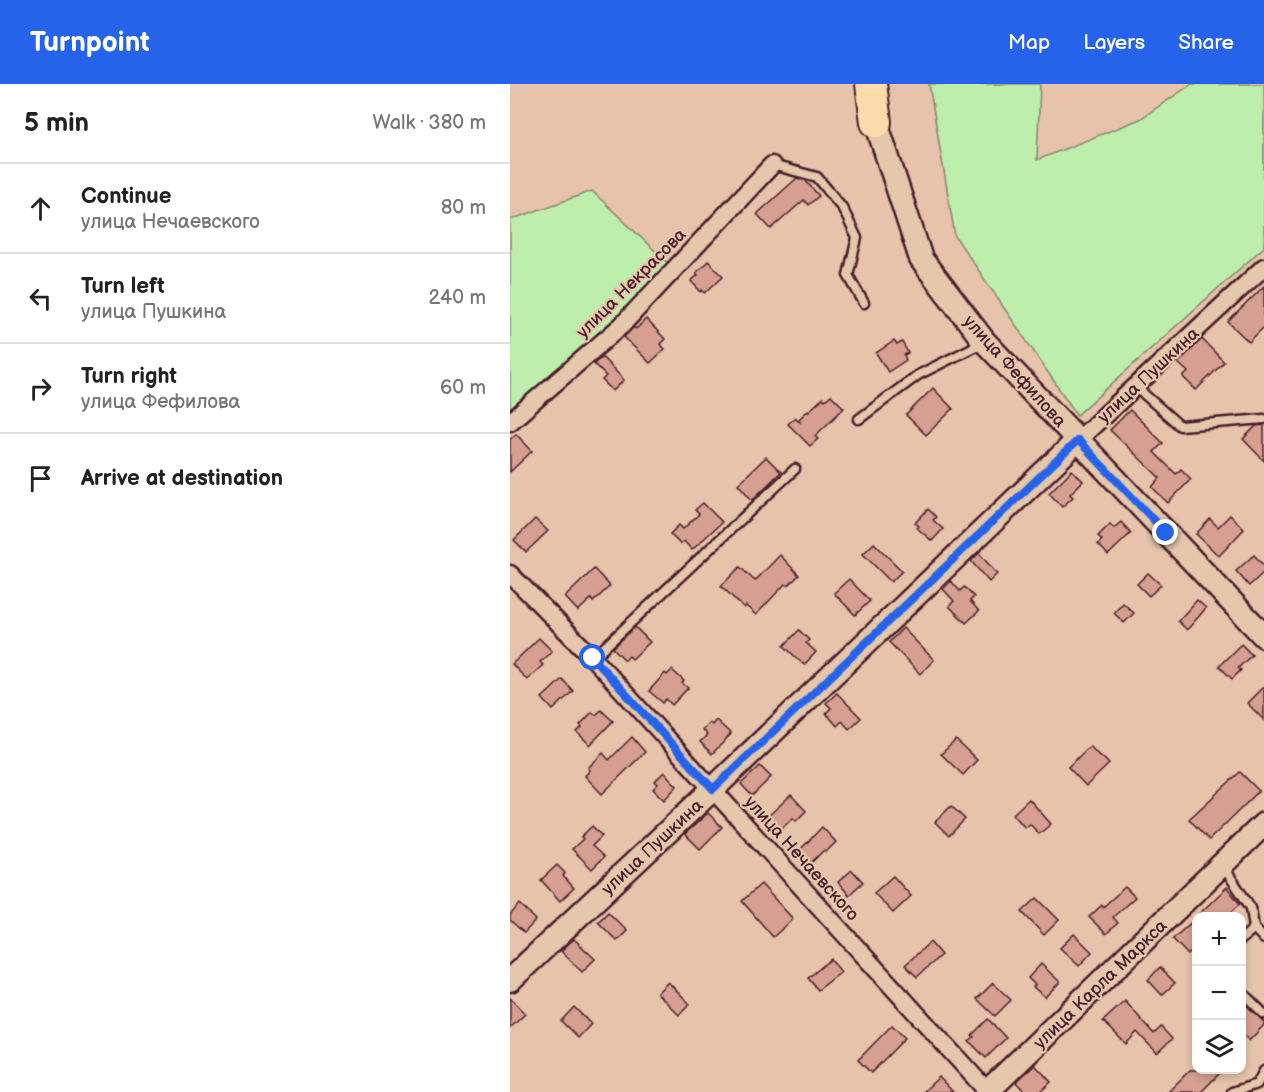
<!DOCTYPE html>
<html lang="en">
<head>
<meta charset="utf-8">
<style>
  body { margin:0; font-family:"Balsamiq Sans",sans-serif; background:#f6f6f6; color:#222 }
  .controls { position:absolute; right:18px; bottom:18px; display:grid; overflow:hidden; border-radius:12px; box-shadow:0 3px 9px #0003 }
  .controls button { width:54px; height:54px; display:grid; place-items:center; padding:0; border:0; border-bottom:2px solid #e0e0e0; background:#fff; color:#222; font:30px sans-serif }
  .stop { position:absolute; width:18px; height:18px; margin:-14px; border:4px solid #2563eb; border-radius:50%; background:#fff }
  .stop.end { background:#2563eb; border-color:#fff; box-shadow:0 2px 6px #0008 }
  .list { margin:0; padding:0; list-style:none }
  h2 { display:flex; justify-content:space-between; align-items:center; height:78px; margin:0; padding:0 24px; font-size:26px }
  h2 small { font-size:20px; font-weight:400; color:#767676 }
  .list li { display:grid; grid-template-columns:39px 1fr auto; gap:18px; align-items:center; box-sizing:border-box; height:90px; padding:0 24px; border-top:2px solid #e0e0e0 }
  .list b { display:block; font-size:22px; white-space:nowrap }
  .list p { margin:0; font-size:20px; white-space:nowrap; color:#767676 }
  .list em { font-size:20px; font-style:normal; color:#767676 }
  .icon { flex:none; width:33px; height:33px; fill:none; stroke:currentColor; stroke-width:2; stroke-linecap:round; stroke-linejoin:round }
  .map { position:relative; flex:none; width:754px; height:1008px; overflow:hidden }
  header { display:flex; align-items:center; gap:36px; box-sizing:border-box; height:84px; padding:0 30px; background:#2563eb; color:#fff }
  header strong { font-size:28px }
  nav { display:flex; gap:33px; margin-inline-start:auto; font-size:21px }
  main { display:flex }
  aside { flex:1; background:#fff }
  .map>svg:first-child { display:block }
  .green { fill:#beeeac; stroke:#84866c; stroke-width:1.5 }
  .building { fill:#d69f92; stroke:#4a1f2b; stroke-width:1.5 }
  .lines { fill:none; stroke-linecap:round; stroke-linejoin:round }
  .lane-casing { stroke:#4a1f2b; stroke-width:13 }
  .street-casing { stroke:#4a1f2b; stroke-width:21 }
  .secondary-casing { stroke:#4a1f2b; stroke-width:27 }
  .highway-casing { stroke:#4a1f2b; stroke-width:34 }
  .lane { stroke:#e5c8ac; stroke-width:8 }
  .street { stroke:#e5c8ac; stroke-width:16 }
  .secondary { stroke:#e5c8ac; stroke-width:22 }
  .highway { stroke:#fddcac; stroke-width:30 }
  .route { stroke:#2563eb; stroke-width:8 }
  .labels { text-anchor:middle; stroke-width:4.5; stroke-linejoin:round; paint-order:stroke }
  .street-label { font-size:18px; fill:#4a1f2b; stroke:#e5c8ac }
</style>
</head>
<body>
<header>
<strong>Turnpoint</strong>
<nav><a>Map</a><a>Layers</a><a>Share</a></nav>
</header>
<main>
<aside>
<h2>5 min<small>Walk · 380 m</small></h2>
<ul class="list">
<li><svg class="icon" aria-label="ahead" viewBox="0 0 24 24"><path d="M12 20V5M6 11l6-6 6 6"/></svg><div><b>Continue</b><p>улица Нечаевского</p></div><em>80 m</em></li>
<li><svg class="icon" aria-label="left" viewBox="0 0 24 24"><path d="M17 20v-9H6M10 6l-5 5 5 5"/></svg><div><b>Turn left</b><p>улица Пушкина</p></div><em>240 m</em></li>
<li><svg class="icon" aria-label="right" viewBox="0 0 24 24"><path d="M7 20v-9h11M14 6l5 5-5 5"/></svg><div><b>Turn right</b><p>улица Фефилова</p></div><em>60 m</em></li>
<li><svg class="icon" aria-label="arrive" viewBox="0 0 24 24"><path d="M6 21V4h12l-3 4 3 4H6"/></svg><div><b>Arrive at destination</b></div></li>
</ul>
</aside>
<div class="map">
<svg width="754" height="1008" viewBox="0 0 754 1008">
  <rect width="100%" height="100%" fill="#e6c3aa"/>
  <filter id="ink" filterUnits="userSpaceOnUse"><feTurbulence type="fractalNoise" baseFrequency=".0167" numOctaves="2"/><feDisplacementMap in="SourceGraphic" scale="12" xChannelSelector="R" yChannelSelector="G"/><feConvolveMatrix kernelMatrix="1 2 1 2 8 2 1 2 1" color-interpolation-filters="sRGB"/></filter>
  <g filter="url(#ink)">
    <g class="green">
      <polygon points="419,0 530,0 527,76 630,35 682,0 754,0 754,163 567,331 445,152"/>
      <polygon points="82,107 162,183 0,339 0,136"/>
    </g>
    <g class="building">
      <polygon points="287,94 295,96 309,112 298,121 294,116 261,145 247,130"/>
      <polygon points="198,177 213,192 195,209 192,206 191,208 181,197 188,191 186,189"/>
      <polygon points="754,202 754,243 739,258 718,238"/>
      <polygon points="136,235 155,255 150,260 155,265 140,279 114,253 124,243 126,245"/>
      <polygon points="692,255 714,278 686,306 673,293 678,288 668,279"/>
      <polygon points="384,257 387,261 392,258 398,269 394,271 396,276 378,288 366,269"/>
      <polygon points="92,273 114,296 103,307 92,296 96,292 84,280"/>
      <polygon points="423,304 443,325 416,351 396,331"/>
      <polygon points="321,311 334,324 305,352 308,355 300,362 278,340 285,333 291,339 288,336 298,326 299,327 313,314 315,316"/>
      <polygon points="620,326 653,359 644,368 666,390 671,385 681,395 658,419 642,403 650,394 600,346"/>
      <polygon points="754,341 754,377 733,355 746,342"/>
      <polygon points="6,350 22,367 0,388 0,355"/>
      <polygon points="256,373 271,388 242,416 228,400"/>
      <polygon points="562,386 573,397 560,410 563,413 552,423 539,409"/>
      <polygon points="193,419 212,438 182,466 174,457 170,460 160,450 169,441 173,445 189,430 185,426"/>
      <polygon points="418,425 426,433 423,436 433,445 422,457 407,444 409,442 405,439"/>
      <polygon points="720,431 734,445 709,472 686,450 700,435 708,443"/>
      <polygon points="25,435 38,447 16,468 4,456"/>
      <polygon points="611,438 621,449 598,471 588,460 592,456 588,452 600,440 604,444"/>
      <polygon points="364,459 392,487 381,498 353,470"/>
      <polygon points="469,469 487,490 479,498 461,477"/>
      <polygon points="270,471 289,491 278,502 275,500 246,531 236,522 234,524 211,502 230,483 245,497"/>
      <polygon points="744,471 754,482 754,488 739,502 726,487"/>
      <polygon points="84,485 100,502 83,518 81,515 68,527 55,513"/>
      <polygon points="638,489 651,501 639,512 627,500"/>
      <polygon points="339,495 360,517 345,531 324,509"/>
      <polygon points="441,497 450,507 454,503 464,513 460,517 469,527 456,539 439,522 444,517 433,505"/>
      <polygon points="687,516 696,524 677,546 668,537"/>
      <polygon points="613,519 624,529 614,539 604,529"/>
      <polygon points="125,543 140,558 122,575 119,572 115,576 103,564"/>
      <polygon points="393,544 424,576 410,590 379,558"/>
      <polygon points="289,546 299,556 296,559 306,568 294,581 274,562"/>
      <polygon points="29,554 42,567 30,578 33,581 17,596 2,580"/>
      <polygon points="731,560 742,571 728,584 731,586 722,595 709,582"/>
      <polygon points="162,586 174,597 172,599 178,604 162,621 156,615 153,619 139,607 155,589 157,591"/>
      <polygon points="52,595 63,607 43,626 32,614"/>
      <polygon points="754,602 754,636 737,619"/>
      <polygon points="327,609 351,634 339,645 332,637 327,642 316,629 321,624 316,619"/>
      <polygon points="91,626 103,637 80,661 67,648 72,643 70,641 82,628 86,631"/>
      <polygon points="206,636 221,650 202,670 190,658 197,651 192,646 199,638 202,641"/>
      <polygon points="122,653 135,668 92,710 75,692 80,686 78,684 93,669 99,676"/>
      <polygon points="446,656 467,676 453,691 431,670"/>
      <polygon points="580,662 590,673 591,672 599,680 576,702 558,683"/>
      <polygon points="250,682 261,693 242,712 231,700"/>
      <polygon points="154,688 167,702 154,716 143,705 148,700 145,697"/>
      <polygon points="730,688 749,707 699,756 679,735"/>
      <polygon points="281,711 296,727 286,737 283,734 269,747 257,733"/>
      <polygon points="519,715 541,740 529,750 520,740 515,744 503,730"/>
      <polygon points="441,722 455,735 439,752 425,738"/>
      <polygon points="198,729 212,743 190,765 175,750"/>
      <polygon points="82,742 92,752 82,762 94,773 82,785 62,765 73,755 71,753"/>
      <polygon points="312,743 326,758 316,768 314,766 301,779 289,767"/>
      <polygon points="47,781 55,789 53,792 64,804 50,817 31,796"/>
      <polygon points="342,786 353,798 339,811 328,798"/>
      <polygon points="383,792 401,812 383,829 364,809"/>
      <polygon points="251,800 283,835 263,853 232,817"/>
      <polygon points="615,803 625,813 603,833 608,839 596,850 579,833 592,821 593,823"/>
      <polygon points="717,803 730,820 717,832 687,832"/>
      <polygon points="527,814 549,836 534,851 512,828"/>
      <polygon points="10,820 26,836 14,849 0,836 0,831"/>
      <polygon points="98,828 117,847 107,857 88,838"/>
      <polygon points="687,833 687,862 678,871 663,855"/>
      <polygon points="564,850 582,868 569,882 550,864"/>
      <polygon points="64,855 85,875 72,888 51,867"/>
      <polygon points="420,858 431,871 407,893 395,881"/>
      <polygon points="321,875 331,888 308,906 298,894"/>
      <polygon points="531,880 550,898 535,913 523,903 525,901 518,894"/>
      <polygon points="650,883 665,899 652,911 638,896"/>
      <polygon points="158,898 180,920 169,931 147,909"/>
      <polygon points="483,899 501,916 485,932 467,915"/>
      <polygon points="0,914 15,930 0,944"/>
      <polygon points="615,917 644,950 651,943 662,955 647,969 627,948 616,960 593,937"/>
      <polygon points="732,917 754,938 754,941 739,957 732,949"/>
      <polygon points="64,923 81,940 68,954 51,937"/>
      <polygon points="478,935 496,954 476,974 459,957 464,953 462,951"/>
      <polygon points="382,941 395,954 361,989 348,976"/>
      <polygon points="525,981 541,998 530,1008 515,1008 506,998"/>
      <polygon points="680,986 713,986 691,1008 658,1008"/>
      <polygon points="429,993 443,1008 413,1008"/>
    </g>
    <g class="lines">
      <defs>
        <g id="lane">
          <polyline points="262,81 307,93 332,123 347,154 338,191 354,219"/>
          <polyline points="626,303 670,342 754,335"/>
          <polyline points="349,335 408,291 474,258"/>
          <polyline points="83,574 285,385"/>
          <polyline points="713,782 741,824 744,844 754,855"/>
          <polyline points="732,855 744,844"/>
          <polyline points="732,908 754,930"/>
          <polyline points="722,1008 747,1000 754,987"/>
        </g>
        <g id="street">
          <polyline points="0,338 112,241 262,81"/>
          <polyline points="568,356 754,183"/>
          <polyline points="0,490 83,574 478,1008"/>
        </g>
        <g id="secondary">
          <polyline points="366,38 411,175 474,257 754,552"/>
          <polyline points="0,896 203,705 568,356"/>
          <polyline points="477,1008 754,740"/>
        </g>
        <polyline id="highway" points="361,0 366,38"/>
      </defs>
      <use href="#lane" class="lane-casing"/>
      <use href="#street" class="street-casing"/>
      <use href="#secondary" class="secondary-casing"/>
      <use href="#highway" class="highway-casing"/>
      <use href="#lane" class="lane"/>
      <use href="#street" class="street"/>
      <use href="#secondary" class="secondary"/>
      <use href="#highway" class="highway"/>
    </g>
  </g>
  <g class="lines" filter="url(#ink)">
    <polyline class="route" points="83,574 203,705 568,356 656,449"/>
  </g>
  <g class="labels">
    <g class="street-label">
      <text transform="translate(121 199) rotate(-45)" y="6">улица Некрасова</text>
      <text transform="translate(505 287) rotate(48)" y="6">улица Фефилова</text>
      <text transform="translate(638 291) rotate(-43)" y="6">улица Пушкина</text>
      <text transform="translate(142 763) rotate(-43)" y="6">улица Пушкина</text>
      <text transform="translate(292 774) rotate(48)" y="6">улица Нечаевского</text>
      <text transform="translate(590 900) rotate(-44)" y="6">улица Карла Маркса</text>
    </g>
  </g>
</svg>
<div class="controls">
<button>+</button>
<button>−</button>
<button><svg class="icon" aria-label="layers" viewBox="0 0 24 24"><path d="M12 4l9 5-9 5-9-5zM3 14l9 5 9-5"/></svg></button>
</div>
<div class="stop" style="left:83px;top:574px"></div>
<div class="stop end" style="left:656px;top:449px"></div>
</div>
</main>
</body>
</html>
